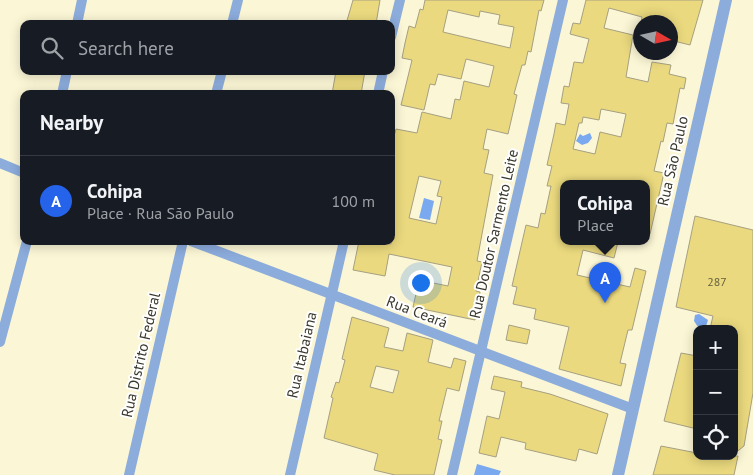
<!DOCTYPE html>
<html lang="en">
<head>
<meta charset="utf-8">
<style>
  body { margin:0; font-family:"PT Sans",sans-serif; background:#20242c; color:#f1f3f6 }
  .controls { position:absolute; right:15px; bottom:15px; display:grid; overflow:hidden; border-radius:10px; box-shadow:0 2px 12px #0003 }
  .controls button { width:45px; height:45px; display:grid; place-items:center; padding:0; border:0; border-bottom:1px solid #363941; background:#171b24; color:#f1f3f6; font:25px sans-serif }
  .compass { position:absolute; left:633px; top:15px; width:45px; height:45px; border-radius:50%; background:#171b24; box-shadow:0 2px 12px #0003; rotate:99deg }
  .you { position:absolute; left:420px; top:282px; width:18px; height:18px; margin:-12px; border:4px solid #fff; border-radius:50%; background:#1a73e8; box-shadow:0 0 0 8px #1a73e833 }
  .badge { display:grid; place-items:center; width:32px; height:32px; border-radius:50%; background:#2563eb; color:#fff; font-size:16px; font-weight:700 }
  .pin { position:absolute; translate:-50% -41px; filter:drop-shadow(0 1px 2px #0008) }
  .pin::after { content:''; position:absolute; top:26px; width:18px; height:15px; background:inherit; clip-path:polygon(0 0,100% 0,50% 100%) }
  .popup { position:absolute; left:560px; top:180px; width:90px; height:65px; box-sizing:border-box; display:grid; place-content:center; border-radius:10px; background:#171b24; filter:drop-shadow(0 1px 4px #0005); font-size:16px; white-space:nowrap; color:#9ea1a6 }
  .popup b { font-size:19px; color:#f1f3f6 }
  .popup::after { content:''; position:absolute; left:50%; top:100%; margin-left:-10px; border:10px solid transparent; border-top-color:#171b24 }
  .list { margin:0; padding:0; list-style:none }
  h2 { display:flex; justify-content:space-between; align-items:center; height:65px; margin:0; padding:0 20px; font-size:21px }
  h2 small { font-size:16px; font-weight:400; color:#9ea1a6 }
  .list li { display:grid; grid-template-columns:32px 1fr auto; gap:15px; align-items:center; box-sizing:border-box; height:90px; padding:0 20px; border-top:1px solid #363941 }
  .list b { display:block; font-size:19px; white-space:nowrap }
  .list p { margin:0; font-size:16px; white-space:nowrap; color:#9ea1a6 }
  .list em { font-size:16px; font-style:normal; color:#9ea1a6 }
  .icon { flex:none; width:28px; height:28px; fill:none; stroke:currentColor; stroke-width:2; stroke-linecap:round; stroke-linejoin:round }
  .map { position:relative; flex:none; width:753px; height:475px; overflow:hidden }
  .search { position:absolute; background:#171b24; box-shadow:0 2px 12px #0003; left:20px; top:20px; width:375px; height:55px; display:flex; align-items:center; gap:12px; box-sizing:border-box; padding:0 18px; border-radius:10px; color:#9ea1a6; font-size:19px }
  .panel { position:absolute; background:#171b24; box-shadow:0 2px 12px #0003; left:20px; top:90px; width:375px; height:155px; border-radius:10px }
  .map>svg:first-child { display:block }
  .water { fill:#7ba9ef }
  .building { fill:#ead97e; stroke:#a5a082; fill-rule:evenodd }
  .lines { fill:none; stroke-linecap:round; stroke-linejoin:round }
  .minor { stroke:#8cacdc; stroke-width:10 }
  .tertiary { stroke:#8cacdc; stroke-width:12 }
  .labels { text-anchor:middle; stroke-width:4; stroke-linejoin:round; paint-order:stroke }
  .number-label { font-size:12px; fill:#666040 }
  .street-label { font-size:15px; fill:#3a382c; stroke:#fff }
</style>
</head>
<body>
<div class="map">
<svg width="753" height="475" viewBox="0 0 753 475">
  <rect width="100%" height="100%" fill="#fbf6d5"/>
  <g class="water">
    <polygon points="590,133 592,138 588,143 582,145 576,141 580,134 583,136"/>
    <polygon points="424,198 434,201 430,220 419,218"/>
    <polygon points="699,314 708,320 705,329 697,329 695,338 694,330 698,327 694,321 695,315"/>
    <polygon points="477,464 501,471 499,475 474,475"/>
  </g>
  <g class="building">
    <polygon points="353,0 380,0 376,24 346,24"/>
    <path d="M425,0h119l-3,11 -2,-1 -8,42 -3,-1 -3,14h-3l-8,29 3,1 -9,39 -21,-5 -4,20 6,1 -5,23 9,2 -16,86 5,1 -6,29 4,1 -5,28 -62,-13 6,-27 29,6 4,-19 -63,-13 -4,22 -32,-6 6,-29 32,3v-97l5,-18 21,4 5,-21 29,7 4,-20 5,1 4,-19 25,6 5,-21 -28,-7 -5,20 -23,-5 -3,11 -5,-1 -6,26 -23,-5 11,-45 -10,-2 3,-15 4,-17 6,2 5,-19 3,1zM448,10l31,7 1,-6 20,4 -2,9 16,3 -4,21 -67,-16zM419,176l22,5 -4,15 5,1 -6,27 -27,-6z"/>
    <path d="M586,0h117l-13,45 -20,-5v-18h-29l1,-5 -33,-9 -5,20 29,7 -7,42 22,5 4,-20 19,3 -2,9 17,4 -2,11 -4,-1 -7,36 -6,-1 -4,19 -2,-1 -7,30 10,2 -14,61 -4,-1v-49h-82v58h54l-4,16 -31,-8 -6,25 53,12 5,-19 11,3 -14,59h-4l-8,33 6,1 -5,22 -62,-17 10,-42 -35,-8 2,-10 -23,-5 4,-17 -5,-1 14,-61 12,3 3,-15 4,1 6,-28h-4l5,-20 -5,-1 7,-31 2,-11 9,2 4,-21 -8,-1 3,-17 5,1 5,-25 9,1 6,-24 -19,-5 3,-11 7,1zM601,109l25,5 -5,23 -21,-5 -5,22 -22,-5 6,-26h3l1,-6 16,3z"/>
    <polygon points="336,71 365,71 361,94 332,94"/>
    <polygon points="695,216 753,230 753,393 744,446 734,454 734,329 710,329 713,316 676,307"/>
    <path d="M352,317l37,11 -5,19 19,4 4,-18 26,7 -5,22 23,6 3,-10 12,3 -7,30 -12,-3 -8,33h3l-4,18 4,1 -8,35h-39l-21,-5 4,-16 -54,-16 9,-40 -2,-1 5,-15 3,1 6,-23 -3,-1zM376,366l23,5 -6,22 -23,-6z"/>
    <polygon points="509,325 530,330 527,344 506,340"/>
    <polygon points="681,353 697,356 697,429 664,421"/>
    <polygon points="494,376 522,382 521,387 550,394 608,414 597,454 579,449 576,461 525,449 526,443 501,437 496,457 479,453 487,416 499,419 505,392 491,389"/>
    <polygon points="661,446 697,453 697,456 738,456 734,475 653,475"/>
  </g>
  <g class="lines">
    <g class="minor">
      <polyline points="77,24 82,0"/>
      <polyline points="232,24 238,0"/>
      <polyline points="391,37 400,0"/>
      <polyline points="62,94 67,71"/>
      <polyline points="216,94 222,71"/>
      <polyline points="378,94 383,71"/>
      <polyline points="0,163 24,173"/>
      <polyline points="191,241 633,409"/>
      <polyline points="0,342 27,241"/>
      <polyline points="129,475 183,241"/>
      <polyline points="290,475 344,241"/>
      <polyline points="452,475 563,0"/>
    </g>
    <polyline class="tertiary" points="618,475 726,0"/>
  </g>
  <g class="labels">
    <g class="number-label">
      <text x="717" y="286">287</text>
    </g>
    <g class="street-label">
      <text transform="translate(673 161) rotate(-77)" y="5">Rua São Paulo</text>
      <text transform="translate(494 234) rotate(-77)" y="5">Rua Doutor Sarmento Leite</text>
      <text transform="translate(417 312) rotate(21)" y="5">Rua Ceará</text>
      <text transform="translate(141 355) rotate(-77)" y="5">Rua Distrito Federal</text>
      <text transform="translate(302 355) rotate(-77)" y="5">Rua Itabaiana</text>
    </g>
  </g>
</svg>
<div class="controls">
<button>+</button>
<button>−</button>
<button><svg class="icon" aria-label="locate" viewBox="0 0 24 24"><circle cx="12" cy="12" r="6"/><path d="M12 2v4M12 18v4M2 12h4M18 12h4"/></svg></button>
</div>
<svg class="compass" viewBox="-18 -18 36 36"><path d="M0-13l5 13h-10z" fill="#e53935"/><path d="M0 13l5-13h-10z" fill="#9ea1a6"/></svg>
<div class="you"></div>
<div class="pin badge" style="left:605px;top:303px">A</div>
<div class="popup"><b>Cohipa</b>Place</div>
<div class="search"><svg class="icon" aria-label="search" viewBox="0 0 24 24"><circle cx="10" cy="10" r="6"/><path d="M15 15l6 6"/></svg>Search here</div>
<section class="panel">
<h2>Nearby<small></small></h2>
<ul class="list">
<li><span class="badge">A</span><div><b>Cohipa</b><p>Place · Rua São Paulo</p></div><em>100 m</em></li>
</ul>
</section>
</div>
</body>
</html>
